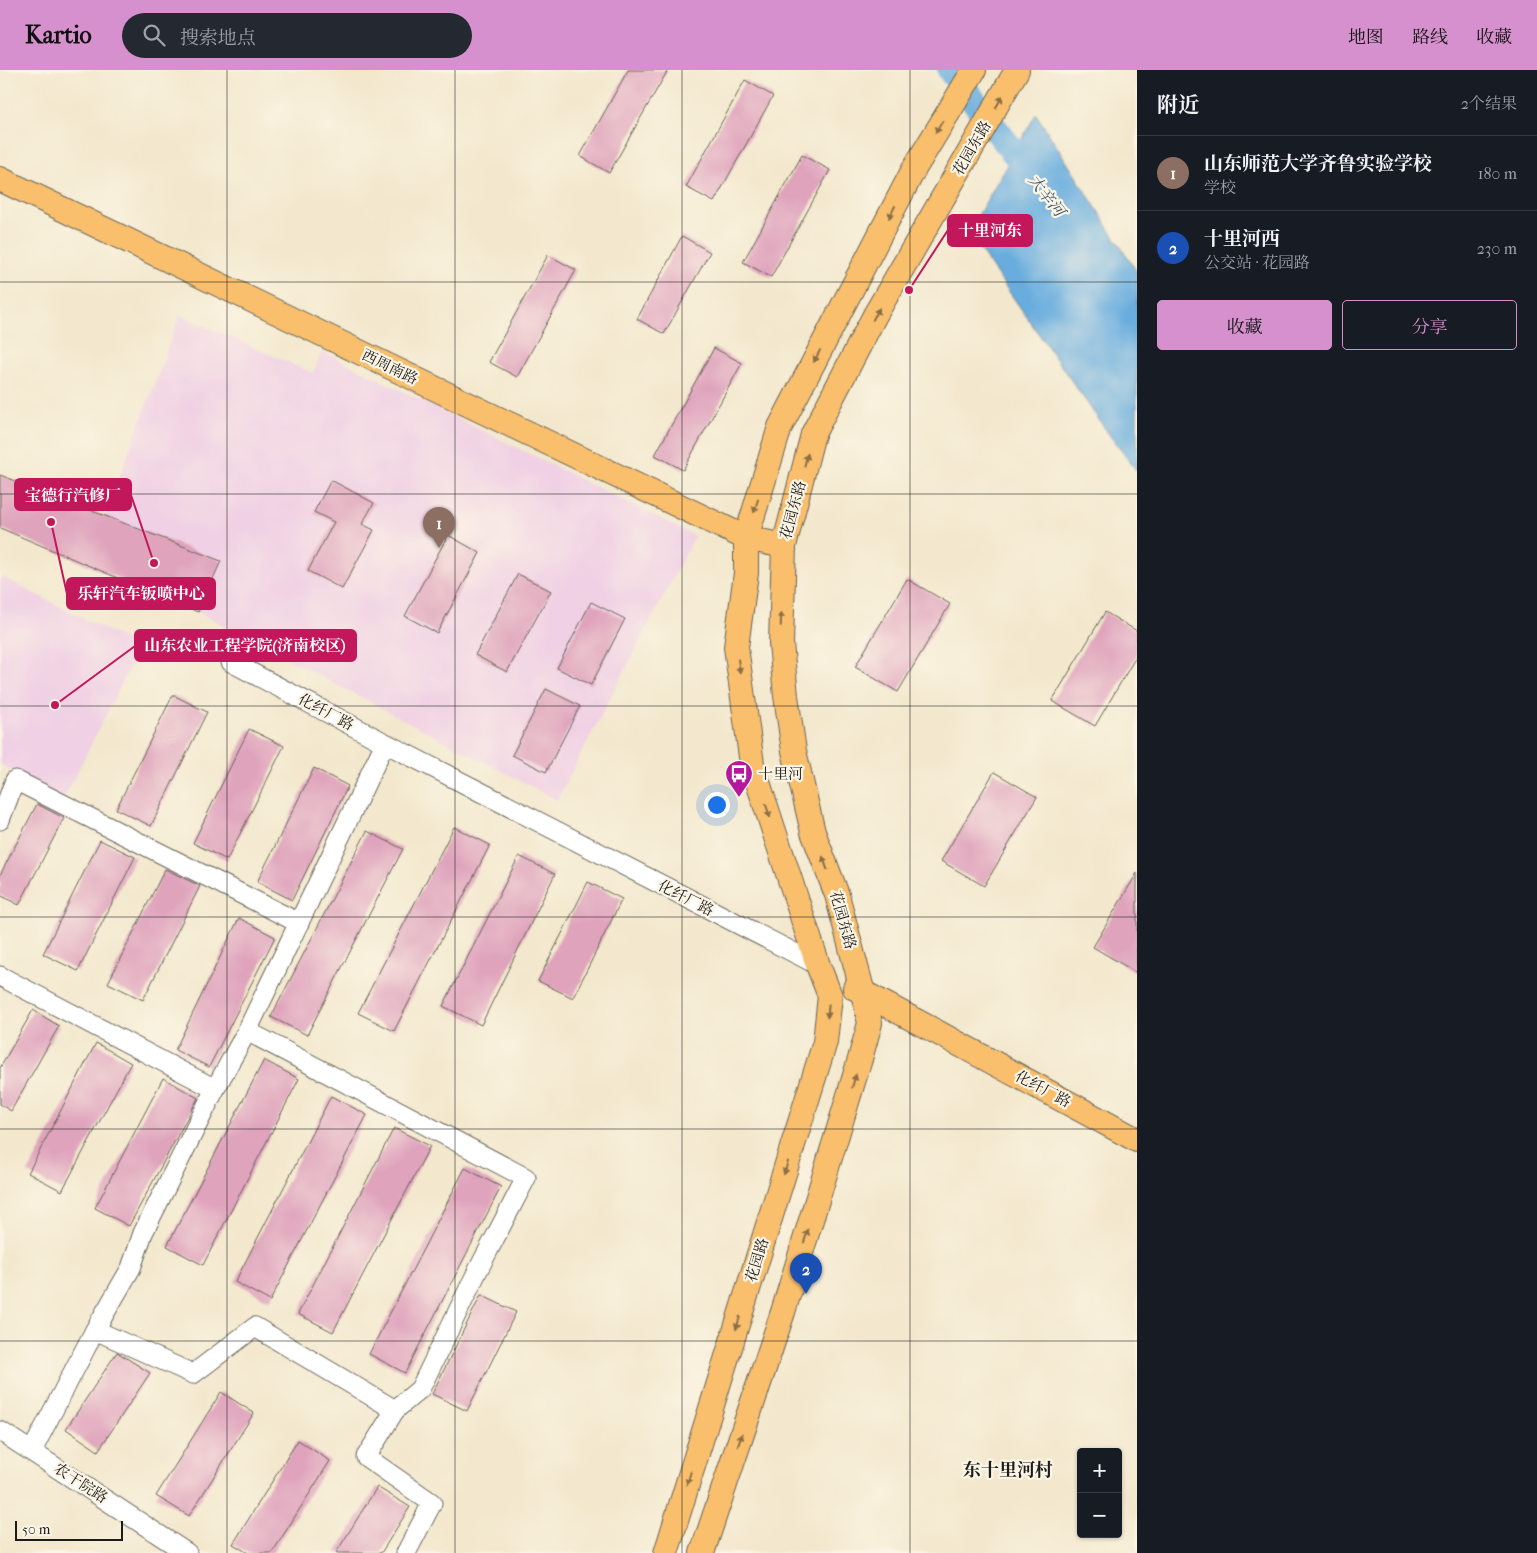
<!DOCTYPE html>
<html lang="zh">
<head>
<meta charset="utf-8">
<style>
  body { margin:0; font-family:"IM FELL French Canon","Noto Serif SC",serif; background:#242831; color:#f1f3f6 }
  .controls { position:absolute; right:15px; bottom:15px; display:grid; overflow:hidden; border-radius:5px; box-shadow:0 1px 4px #0004 }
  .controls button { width:45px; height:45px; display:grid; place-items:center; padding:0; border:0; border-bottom:1px solid #363941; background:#171b24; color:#f1f3f6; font:25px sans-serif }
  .scale { position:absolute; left:15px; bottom:12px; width:108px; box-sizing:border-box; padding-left:5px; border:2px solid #1c1c1c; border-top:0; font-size:14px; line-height:18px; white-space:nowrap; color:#1c1c1c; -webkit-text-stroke:4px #fcf5e5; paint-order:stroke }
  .you { position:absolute; left:716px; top:734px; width:18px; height:18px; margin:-12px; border:4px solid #fff; border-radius:50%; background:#1a73e8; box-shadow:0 0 0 8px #1a73e833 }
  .badge { display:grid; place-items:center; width:32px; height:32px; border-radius:50%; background:#d690ce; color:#fff; font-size:16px; font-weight:700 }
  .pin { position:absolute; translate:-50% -41px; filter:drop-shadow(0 1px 2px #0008) }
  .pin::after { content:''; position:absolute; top:26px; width:18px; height:15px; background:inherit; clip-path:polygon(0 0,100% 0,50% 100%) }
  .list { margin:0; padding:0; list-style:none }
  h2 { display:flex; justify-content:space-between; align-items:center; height:65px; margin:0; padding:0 20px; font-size:21px }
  h2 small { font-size:16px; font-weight:400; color:#9ea1a6 }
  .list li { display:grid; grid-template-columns:32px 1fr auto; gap:15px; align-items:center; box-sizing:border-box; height:75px; padding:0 20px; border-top:1px solid #363941 }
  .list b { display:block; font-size:19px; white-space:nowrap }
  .list p { margin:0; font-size:16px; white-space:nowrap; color:#9ea1a6 }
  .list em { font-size:16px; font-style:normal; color:#9ea1a6 }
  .actions { display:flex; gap:10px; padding:15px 20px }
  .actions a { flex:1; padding:11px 0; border:1px solid #d690ce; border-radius:5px; text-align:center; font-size:18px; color:#d690ce }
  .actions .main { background:#d690ce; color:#111 }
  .icon { flex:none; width:28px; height:28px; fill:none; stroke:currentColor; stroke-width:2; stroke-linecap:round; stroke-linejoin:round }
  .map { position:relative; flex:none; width:1137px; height:1483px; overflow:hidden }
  header { display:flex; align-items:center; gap:30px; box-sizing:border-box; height:70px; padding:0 25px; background:#d690ce; color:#111 }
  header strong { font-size:24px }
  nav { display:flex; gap:28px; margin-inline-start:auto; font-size:18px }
  .search { width:350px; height:45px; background:#242831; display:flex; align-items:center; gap:12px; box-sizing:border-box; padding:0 18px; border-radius:28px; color:#9ea1a6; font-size:19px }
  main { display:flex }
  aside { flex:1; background:#171b24 }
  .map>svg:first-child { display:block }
  .built { fill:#f0d0e4 }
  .water { fill:#69adde; stroke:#42647d }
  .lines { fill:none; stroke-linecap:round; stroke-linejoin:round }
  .river { stroke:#69adde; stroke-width:26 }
  .building { fill:#dfa3bc }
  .minor-casing { stroke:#67635a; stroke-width:21 }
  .major-casing { stroke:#67635a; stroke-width:26 }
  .minor { stroke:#fff; stroke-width:19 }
  .major { stroke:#f9bf6d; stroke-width:24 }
  .oneway { fill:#8a6e44 }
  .grid { fill:none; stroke:#1c1c1c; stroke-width:1; stroke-opacity:0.55 }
  .labels { text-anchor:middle; stroke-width:4.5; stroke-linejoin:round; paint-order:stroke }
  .street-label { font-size:15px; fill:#1c1c1c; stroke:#fcf5e5 }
  .poi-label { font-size:15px; fill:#1c1c1c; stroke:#fcf5e5; text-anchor:start }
  .water-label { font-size:16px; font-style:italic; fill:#3b566a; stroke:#fcf5e5 }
  .quarter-label { font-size:18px; font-weight:bold; fill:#1c1c1c; stroke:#fcf5e5 }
  .leader { fill:none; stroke:#c2185b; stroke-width:2 }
  .callout-dot { fill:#c2185b; stroke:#fcf5e5; stroke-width:2 }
  .callout { fill:#c2185b; stroke:#c2185b; stroke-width:2 }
  .callout-label { font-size:16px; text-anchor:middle; font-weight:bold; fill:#fff }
</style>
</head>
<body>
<header>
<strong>Kartio</strong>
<div class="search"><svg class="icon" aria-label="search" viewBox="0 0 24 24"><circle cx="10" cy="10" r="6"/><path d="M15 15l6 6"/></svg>搜索地点</div>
<nav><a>地图</a><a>路线</a><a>收藏</a></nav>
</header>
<main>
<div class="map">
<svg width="1137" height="1483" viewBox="0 0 1137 1483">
  <rect width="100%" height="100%" fill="#fcf5e5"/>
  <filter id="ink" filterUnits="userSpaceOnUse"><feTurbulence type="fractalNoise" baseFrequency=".02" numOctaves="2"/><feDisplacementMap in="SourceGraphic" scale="10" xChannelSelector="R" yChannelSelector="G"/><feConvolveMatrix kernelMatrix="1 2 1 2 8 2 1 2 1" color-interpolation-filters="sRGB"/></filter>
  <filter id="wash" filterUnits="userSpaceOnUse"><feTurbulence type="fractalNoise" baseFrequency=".0096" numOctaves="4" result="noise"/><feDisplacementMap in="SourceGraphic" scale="20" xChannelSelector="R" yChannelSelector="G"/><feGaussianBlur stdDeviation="1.12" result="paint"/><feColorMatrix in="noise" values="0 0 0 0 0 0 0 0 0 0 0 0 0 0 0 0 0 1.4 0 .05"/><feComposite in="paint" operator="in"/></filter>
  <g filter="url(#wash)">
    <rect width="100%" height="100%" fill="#f3e8cd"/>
    <g class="built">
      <polygon points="180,245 313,303 322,281 695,466 557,730 198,542 221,491 105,446"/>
      <polygon points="0,506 140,577 63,730 0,694"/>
    </g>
    <polygon class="water" points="1036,44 1137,202 1137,401 1113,370 968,163"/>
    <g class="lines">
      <polyline class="river" points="950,0 1035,110"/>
    </g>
    <g id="blocks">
      <g class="building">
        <polygon points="628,0 668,0 609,103 580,86"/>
        <polygon points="745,10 773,26 714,132 686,117"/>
        <polygon points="802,85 830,100 771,207 743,192"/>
        <polygon points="682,166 710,182 664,264 637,249"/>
        <polygon points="548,185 576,200 517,307 489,292"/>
        <polygon points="714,278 742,293 683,400 655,385"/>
        <polygon points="0,405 221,491 198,542 0,458"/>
        <polygon points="331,410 374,433 362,454 374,460 342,519 308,501 334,452 314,442"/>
        <polygon points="448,465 480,483 437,563 405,546"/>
        <polygon points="518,504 551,521 507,602 475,585"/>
        <polygon points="907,509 950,534 898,622 855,597"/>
        <polygon points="591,532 625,549 591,615 557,598"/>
        <polygon points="1105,542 1137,561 1137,585 1095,656 1052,631"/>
        <polygon points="546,619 580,636 546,702 512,685"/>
        <polygon points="173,625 207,642 151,756 116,739"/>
        <polygon points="249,659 284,676 227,790 193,773"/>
        <polygon points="314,698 348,716 292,830 257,812"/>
        <polygon points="994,702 1037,727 984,816 941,791"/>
        <polygon points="37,734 64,748 19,835 0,825 0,805"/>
        <polygon points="454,757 490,775 394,961 358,943"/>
        <polygon points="367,761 403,779 307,965 271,947"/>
        <polygon points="100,770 135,787 78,901 43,884"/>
        <polygon points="519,786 555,804 481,955 443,936"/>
        <polygon points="165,799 200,816 143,930 108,913"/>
        <polygon points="1137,803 1137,903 1093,877"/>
        <polygon points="588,812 622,829 573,928 538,911"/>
        <polygon points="239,848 275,867 209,997 175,980"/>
        <polygon points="33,940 59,956 11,1041 0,1034 0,998"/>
        <polygon points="96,973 131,993 62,1121 28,1103"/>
        <polygon points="264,990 299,1009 203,1195 167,1176"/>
        <polygon points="163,1008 198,1028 129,1156 95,1138"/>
        <polygon points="331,1026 367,1045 270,1231 235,1212"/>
        <polygon points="394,1058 430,1076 333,1262 298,1244"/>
        <polygon points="465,1098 501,1117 405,1303 369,1284"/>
        <polygon points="481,1225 516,1242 467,1341 432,1324"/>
        <polygon points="117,1282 150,1303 98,1381 66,1359"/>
        <polygon points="221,1322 254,1343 189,1446 156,1426"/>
        <polygon points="298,1370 330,1391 272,1483 248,1483 233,1474"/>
        <polygon points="377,1417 410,1437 381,1483 336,1483"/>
      </g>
    </g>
  </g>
  <g filter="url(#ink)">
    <use href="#blocks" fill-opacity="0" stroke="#67635a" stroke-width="1"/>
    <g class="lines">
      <defs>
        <g id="minor">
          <polyline points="231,592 385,673 818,895"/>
          <polyline points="0,750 15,710 299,853"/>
          <polyline points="0,906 215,1019"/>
          <polyline points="247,961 526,1108 477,1202 420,1319 395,1340"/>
          <polyline points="95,1260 193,1304 255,1257 395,1340 366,1387 432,1433 406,1483"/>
          <polyline points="0,1361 187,1483"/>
          <polyline points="32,1381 95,1260 131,1198 143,1163 215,1019 247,961 385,673"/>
        </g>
        <g id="major">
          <polyline points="0,109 746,468 784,476"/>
          <polyline points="855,918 1137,1070"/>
          <polyline points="666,1483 825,972 830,926 818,895 752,694 736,577 746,503 746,468 780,357 914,99 974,0"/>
          <polyline points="702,1483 783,1242 860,989 870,953 863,923 837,825 813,762 794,681 786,626 781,573 784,476 813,364 875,245 1017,0"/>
        </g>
      </defs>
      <use href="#minor" class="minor-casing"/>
      <use href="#major" class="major-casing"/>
      <use href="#minor" class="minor"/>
      <use href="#major" class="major"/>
    </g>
    <defs><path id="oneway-solid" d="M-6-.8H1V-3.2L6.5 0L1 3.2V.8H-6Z" transform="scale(1.25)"/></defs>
    <g class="oneway">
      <use href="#oneway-solid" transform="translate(999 32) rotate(-60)"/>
      <use href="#oneway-solid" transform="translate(939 57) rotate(121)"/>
      <use href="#oneway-solid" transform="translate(892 142) rotate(117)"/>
      <use href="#oneway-solid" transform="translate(876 244) rotate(-61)"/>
      <use href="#oneway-solid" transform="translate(817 286) rotate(118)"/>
      <use href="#oneway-solid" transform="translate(806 390) rotate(-75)"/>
      <use href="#oneway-solid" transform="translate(756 436) rotate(107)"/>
      <use href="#oneway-solid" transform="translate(781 549) rotate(-88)"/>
      <use href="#oneway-solid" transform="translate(739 596) rotate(82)"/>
      <use href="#oneway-solid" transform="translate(768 741) rotate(72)"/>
      <use href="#oneway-solid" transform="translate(825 793) rotate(-110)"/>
      <use href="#oneway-solid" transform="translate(828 941) rotate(96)"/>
      <use href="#oneway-solid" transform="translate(854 1011) rotate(-73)"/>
      <use href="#oneway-solid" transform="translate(786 1098) rotate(107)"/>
      <use href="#oneway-solid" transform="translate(806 1166) rotate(-73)"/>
      <use href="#oneway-solid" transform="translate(738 1253) rotate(107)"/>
      <use href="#oneway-solid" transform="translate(740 1370) rotate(-71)"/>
      <use href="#oneway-solid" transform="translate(689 1408) rotate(107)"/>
    </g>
  </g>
  <path class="grid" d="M227,0v1483M455,0v1483M682,0v1483M910,0v1483M0,212h1137M0,424h1137M0,636h1137M0,847h1137M0,1059h1137M0,1271h1137"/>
  <defs>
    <symbol id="bus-pin" viewBox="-11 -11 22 30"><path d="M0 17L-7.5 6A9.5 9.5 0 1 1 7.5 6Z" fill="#b5179e" stroke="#fcf5e5"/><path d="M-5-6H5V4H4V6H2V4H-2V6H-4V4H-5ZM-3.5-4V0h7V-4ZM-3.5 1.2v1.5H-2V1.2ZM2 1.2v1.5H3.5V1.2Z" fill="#fff"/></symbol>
  </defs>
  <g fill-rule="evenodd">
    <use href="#bus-pin" x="723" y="688" width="32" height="43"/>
  </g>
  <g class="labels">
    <g class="street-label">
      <text transform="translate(972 78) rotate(-60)" y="5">花园东路</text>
      <text transform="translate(390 297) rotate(26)" y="5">西周南路</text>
      <text transform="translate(793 440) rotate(-75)" y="5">花园东路</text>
      <text transform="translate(326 642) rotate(28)" y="5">化纤厂路</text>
      <text transform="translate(686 828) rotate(27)" y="5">化纤厂路</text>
      <text transform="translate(843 850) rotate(74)" y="5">花园东路</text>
      <text transform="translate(1043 1019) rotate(28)" y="5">化纤厂路</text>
      <text transform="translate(757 1190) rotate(-73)" y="5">花园路</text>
      <text transform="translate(81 1413) rotate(33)" y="5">农干院路</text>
    </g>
    <g class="poi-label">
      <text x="758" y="709">十里河</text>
    </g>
    <g class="water-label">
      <text transform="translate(1047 125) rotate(52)" y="6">大辛河</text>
    </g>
    <g class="quarter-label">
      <text x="1008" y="1406">东十里河村</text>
    </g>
  </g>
  <path class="leader" d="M909 220L948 160M154 493L131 425M51 452L67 524M55 635L135 576"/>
  <g class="callout-dot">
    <circle cx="909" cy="220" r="5"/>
    <circle cx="154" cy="493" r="5"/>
    <circle cx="51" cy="452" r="5"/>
    <circle cx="55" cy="635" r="5"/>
  </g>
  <g class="callout">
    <rect x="948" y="145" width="84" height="31" rx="5"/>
    <rect x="15" y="409" width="116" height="31" rx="5"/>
    <rect x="67" y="508" width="148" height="31" rx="5"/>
    <rect x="135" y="560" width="221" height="31" rx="5"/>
  </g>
  <g class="callout-label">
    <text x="990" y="166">十里河东</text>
    <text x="73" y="431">宝德行汽修厂</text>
    <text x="141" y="529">乐轩汽车钣喷中心</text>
    <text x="245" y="581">山东农业工程学院(济南校区)</text>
  </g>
</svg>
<div class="controls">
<button>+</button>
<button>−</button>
</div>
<div class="scale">50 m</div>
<div class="you"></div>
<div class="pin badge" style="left:439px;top:478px;background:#8d6e63">1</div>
<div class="pin badge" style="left:806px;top:1224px;background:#1a4fb4">2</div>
</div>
<aside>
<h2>附近<small>2个结果</small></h2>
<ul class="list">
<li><span class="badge" style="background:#8d6e63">1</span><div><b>山东师范大学齐鲁实验学校</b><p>学校</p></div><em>180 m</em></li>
<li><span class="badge" style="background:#1a4fb4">2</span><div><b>十里河西</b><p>公交站 · 花园路</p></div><em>230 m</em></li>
</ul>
<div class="actions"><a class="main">收藏</a><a>分享</a></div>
</aside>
</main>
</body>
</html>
